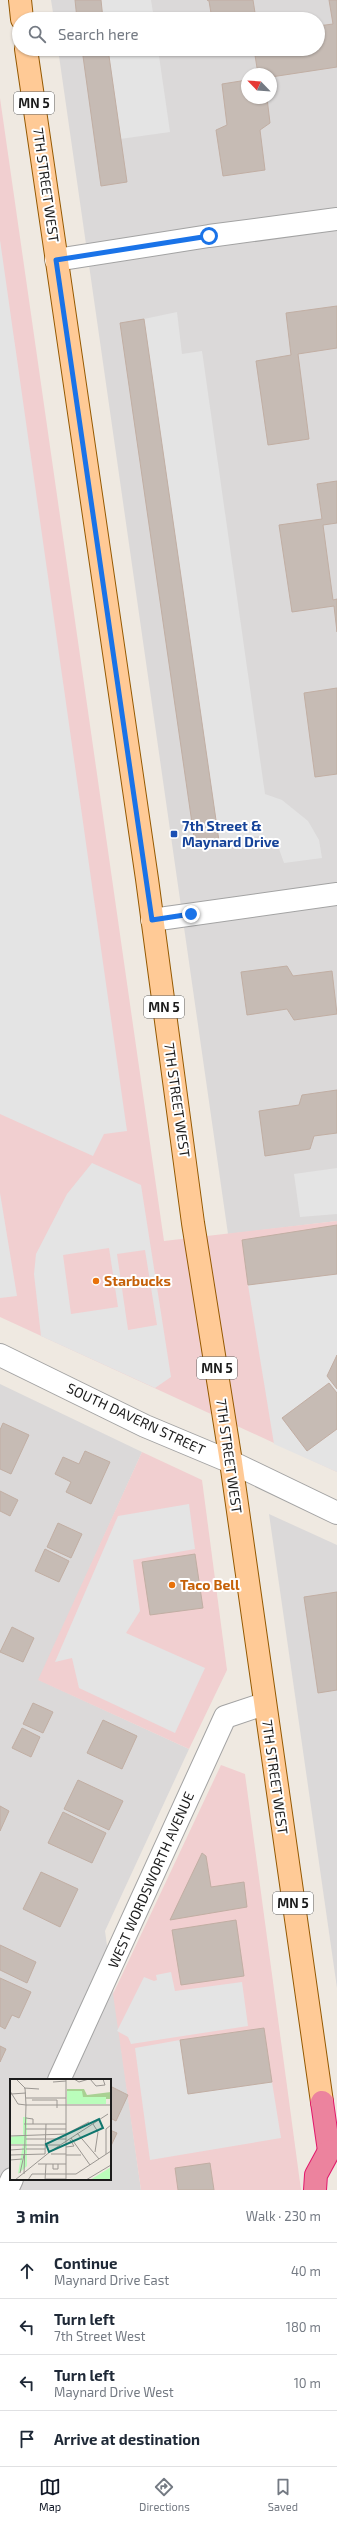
<!DOCTYPE html>
<html lang="en">
<head>
<meta charset="utf-8">
<style>
  body { margin:0; font-family:"Exo 2",sans-serif; background:#f2f2f3; color:#1f2937 }
  .compass { position:absolute; left:241px; top:68px; width:36px; height:36px; border-radius:50%; background:#fff; box-shadow:0 1px 3px #0004; rotate:295deg }
  .stop { position:absolute; width:12px; height:12px; margin:-9px; border:3px solid #1a73e8; border-radius:50%; background:#fff }
  .stop.end { background:#1a73e8; border-color:#fff; box-shadow:0 1px 4px #0008 }
  .list { margin:0; padding:0; list-style:none }
  h2 { display:flex; justify-content:space-between; align-items:center; height:52px; margin:0; padding:0 16px; font-size:17px }
  h2 small { font-size:13px; font-weight:400; color:#747a83 }
  .list li { display:grid; grid-template-columns:26px 1fr auto; gap:12px; align-items:center; box-sizing:border-box; height:56px; padding:0 16px; border-top:1px solid #e0e1e3 }
  .list b { display:block; font-size:15px; white-space:nowrap }
  .list p { margin:0; font-size:13px; white-space:nowrap; color:#747a83 }
  .list em { font-size:13px; font-style:normal; color:#747a83 }
  .icon { flex:none; width:22px; height:22px; fill:none; stroke:currentColor; stroke-width:2; stroke-linecap:round; stroke-linejoin:round }
  .map { position:relative; flex:none; width:337px; height:2190px; overflow:hidden }
  .search { position:absolute; background:#fff; box-shadow:0 1px 3px #0004; left:12px; right:12px; top:12px; height:44px; display:flex; align-items:center; gap:10px; box-sizing:border-box; padding:0 14px; border-radius:22px; color:#747a83; font-size:15px }
  .sheet { height:276px; background:#fff }
  nav { display:flex; justify-content:space-around; align-items:center; box-sizing:border-box; height:56px; border-top:1px solid #e0e1e3; background:#fff; font-size:11px; color:#747a83 }
  nav a { display:grid; justify-items:center; gap:2px }
  nav .on { color:#111827 }
  .map>svg:first-child { display:block }
  .residential { fill:#dbd9d9; fill-rule:evenodd }
  .commercial { fill:#f1cfd0 }
  .parking { fill:#e4e4e4; fill-rule:evenodd }
  .building { fill:#c6bbb4; stroke:#c1aea3 }
  .lines { fill:none; stroke-linecap:round; stroke-linejoin:round }
  .minor-casing { stroke:#a3a3a3; stroke-width:24 }
  .major-casing { stroke:#955900; stroke-width:24 }
  .highway-casing { stroke:#e2186b; stroke-width:24 }
  .minor { stroke:#fff; stroke-width:22 }
  .major { stroke:#ffca96; stroke-width:22 }
  .highway { stroke:#ec839e; stroke-width:22 }
  .route { stroke:#1a73e8; stroke-width:5 }
  .transit-dot { fill:#1a4fb4; stroke:#fff; stroke-width:1.5 }
  .food-dot { fill:#e8710a; stroke:#fff; stroke-width:1.5 }
  .labels { text-anchor:middle; stroke-width:4; stroke-linejoin:round; paint-order:stroke }
  .shield { fill:#fff; stroke:#606060; stroke-width:1 }
  .shield-label { font-size:13px; font-weight:bold; fill:#1c1c1c }
  .street-label { font-size:14px; fill:#1c1c1c; stroke:#fff }
  .transit-label { font-size:14px; font-weight:bold; fill:#164399; stroke:#fff; text-anchor:start }
  .food-label { font-size:14px; font-weight:bold; fill:#c56008; stroke:#fff; text-anchor:start }
  .inset-road { fill:none; stroke:#9b9792; stroke-width:1 }
  .view { fill:#0f766e; fill-opacity:0.15; stroke:#0f766e; stroke-width:2 }
  .inset-edge { fill:none; stroke:#1c1c1c; stroke-width:2 }
</style>
</head>
<body>
<div class="map">
<svg width="337" height="2190" viewBox="0 0 337 2190">
  <rect width="100%" height="100%" fill="#efe9e1"/>
  <g class="residential">
    <path d="M51,0h286v1221l-109,13 -170,-1185h260v-30h-264zM247,74h24v24h-24z"/>
    <path d="M0,1384l142,68 -103,228 150,69 -84,182 36,259h-141zM11,2080h99v99h-99z"/>
    <polygon points="269,1514 337,1545 337,1988"/>
  </g>
  <g class="commercial">
    <polygon points="0,98 164,1241 337,1221 337,1472 0,1317"/>
    <polygon points="142,1452 202,1480 227,1670 189,1749 38,1680"/>
    <polygon points="221,1765 245,1774 301,2190 141,2190 113,1994"/>
  </g>
  <g class="parking">
    <polygon points="101,0 151,0 154,19 103,19"/>
    <polygon points="108,49 158,49 170,132 120,139"/>
    <polygon points="0,240 127,1131 104,1134 93,1156 0,1114"/>
    <polygon points="177,312 182,354 202,351 265,794 282,800 308,821 319,840 322,858 284,863 279,849 260,836 219,841 144,319"/>
    <path d="M92,1163l49,22 30,192 -16,11 -114,-52 -7,-62 2,-20 31,-60zM109,1248l9,59 -47,7 -8,-59zM145,1250l12,75 -29,5 -11,-76z"/>
    <polygon points="337,1168 337,1214 300,1217 294,1174"/>
    <polygon points="0,1193 17,1296 0,1298"/>
    <polygon points="337,1274 337,1355 327,1376 337,1389 337,1393 329,1383 282,1418 307,1451 337,1429 337,1472 274,1444 248,1285"/>
    <polygon points="189,1504 195,1549 133,1560 140,1611 126,1633 205,1668 175,1733 79,1688 72,1658 55,1662 118,1516"/>
    <polygon points="171,1972 175,1991 242,1982 248,2026 131,2044 128,2037 117,2031 144,1977 154,1981 157,1980 156,1975"/>
    <polygon points="180,2040 188,2094 272,2082 281,2138 150,2160 135,2048"/>
  </g>
  <g class="building">
    <polygon points="75,0 101,0 103,19 77,19"/>
    <polygon points="207,0 253,0 256,19 212,19 209,1"/>
    <polygon points="329,0 337,0 337,67 271,77 271,74 258,74 254,49 318,49 318,26 333,24"/>
    <polygon points="82,49 108,49 127,182 101,186"/>
    <polygon points="247,80 247,98 267,98 270,123 260,130 265,170 223,176 216,130 227,125 222,84"/>
    <polygon points="337,306 337,348 298,354 309,439 268,445 256,361 291,355 286,313"/>
    <polygon points="144,319 219,841 195,844 120,323"/>
    <polygon points="337,481 337,523 323,525 333,600 337,599 337,632 334,606 292,612 279,525 322,519 317,484"/>
    <polygon points="337,688 337,774 315,777 304,693"/>
    <polygon points="287,966 293,976 332,971 337,1014 294,1020 287,1009 247,1015 241,972"/>
    <polygon points="337,1090 337,1133 314,1136 310,1149 265,1156 259,1111 299,1105 302,1095"/>
    <polygon points="337,1225 337,1274 248,1285 242,1240"/>
    <polygon points="337,1355 337,1389 327,1376"/>
    <polygon points="329,1383 337,1393 337,1429 307,1451 282,1418"/>
    <polygon points="3,1423 29,1435 11,1474 0,1469 0,1430"/>
    <polygon points="85,1451 110,1462 91,1504 66,1492 71,1482 55,1474 63,1457 79,1464"/>
    <polygon points="0,1491 18,1500 10,1516 0,1511"/>
    <polygon points="58,1523 82,1534 71,1558 47,1547"/>
    <polygon points="45,1549 69,1561 59,1582 35,1571"/>
    <polygon points="195,1554 203,1608 150,1615 142,1562"/>
    <polygon points="337,1592 337,1690 318,1693 304,1597"/>
    <polygon points="12,1627 34,1638 23,1662 0,1652"/>
    <polygon points="33,1703 53,1712 43,1733 23,1724"/>
    <polygon points="103,1720 137,1736 122,1769 87,1753"/>
    <polygon points="22,1728 40,1737 31,1757 12,1748"/>
    <polygon points="78,1780 123,1801 109,1830 64,1809"/>
    <polygon points="0,1806 9,1811 0,1831"/>
    <polygon points="63,1812 106,1833 92,1863 48,1843"/>
    <polygon points="202,1853 206,1856 211,1887 244,1882 247,1907 170,1920"/>
    <polygon points="41,1872 78,1889 60,1927 23,1909"/>
    <polygon points="236,1920 244,1976 181,1985 172,1930"/>
    <polygon points="0,1945 36,1962 27,1983 0,1970"/>
    <polygon points="0,1978 31,1992 19,2018 12,2015 5,2029 0,2026"/>
    <polygon points="264,2028 272,2082 188,2094 180,2040"/>
    <polygon points="0,2046 6,2049 0,2062"/>
    <polygon points="110,2086 128,2095 116,2121 110,2118"/>
    <polygon points="110,2130 117,2133 110,2148"/>
    <polygon points="210,2163 214,2190 178,2190 175,2168"/>
  </g>
  <g class="lines">
    <defs>
      <g id="minor">
        <polyline points="56,260 209,236 337,219"/>
        <polyline points="152,920 337,894"/>
        <polyline points="0,1355 145,1426 231,1462 337,1513"/>
        <polyline points="59,2080 225,1717 264,1704"/>
        <polyline points="7,2190 12,2179"/>
      </g>
      <g id="major">
        <polyline points="20,0 22,19"/>
        <polyline points="26,49 147,879 193,1223 231,1462 322,2102"/>
      </g>
      <g id="highway">
        <polyline points="322,2102 329,2151"/>
        <polyline points="315,2190 316,2175 329,2151"/>
      </g>
    </defs>
    <use href="#minor" class="minor-casing"/>
    <use href="#major" class="major-casing"/>
    <use href="#highway" class="highway-casing"/>
    <use href="#minor" class="minor"/>
    <use href="#major" class="major"/>
    <use href="#highway" class="highway"/>
  </g>
  <g class="lines">
    <polyline class="route" points="191,914 152,920 56,260 209,236"/>
  </g>
  <rect class="transit-dot" x="170" y="830" width="8" height="8" rx="2"/>
  <g class="food-dot">
    <circle cx="96" cy="1281" r="4"/>
    <circle cx="172" cy="1585" r="4"/>
  </g>
  <g class="labels">
    <g class="shield">
      <rect x="14" y="92" width="40" height="22" rx="3"/>
      <rect x="144" y="996" width="40" height="22" rx="3"/>
      <rect x="197" y="1357" width="40" height="22" rx="3"/>
      <rect x="273" y="1892" width="40" height="22" rx="3"/>
    </g>
    <g class="shield-label">
      <text x="34" y="108">MN 5</text>
      <text x="164" y="1012">MN 5</text>
      <text x="217" y="1373">MN 5</text>
      <text x="293" y="1908">MN 5</text>
    </g>
    <g class="street-label">
      <text transform="translate(46 185) rotate(82)" y="5">7TH STREET WEST</text>
      <text transform="translate(177 1100) rotate(82)" y="5">7TH STREET WEST</text>
      <text transform="translate(136 1419) rotate(25)" y="5">SOUTH DAVERN STREET</text>
      <text transform="translate(229 1456) rotate(82)" y="5">7TH STREET WEST</text>
      <text transform="translate(275 1777) rotate(82)" y="5">7TH STREET WEST</text>
      <text transform="translate(151 1880) rotate(-66)" y="5">WEST WORDSWORTH AVENUE</text>
    </g>
    <g class="transit-label">
      <text x="182" y="831">7th Street &amp;<tspan x="182" dy="16">Maynard Drive</tspan></text>
    </g>
    <g class="food-label">
      <text x="104" y="1286">Starbucks</text>
      <text x="180" y="1590">Taco Bell</text>
    </g>
  </g>
  <g transform="translate(10 2079)">
    <rect width="101" height="101" fill="#efe9e1"/>
    <path d="M57,10h17l3,6 24,-3v7h-5v5h-39z" fill="#a9d193"/>
    <path d="M57,12h15l1,6h23v7h-39zM13,38h4v49l-9,8 5,-30h-13v-7l13,-2zM101,88v13h-21z" fill="#bafdbb"/>
    <path class="inset-road" d="M6,0l9,9 1,17h85M64,0l5,3 10,-3M80,0l6,7 9,-1 -2,-6M43,3l13,-1M14,9l15,1M0,12l8,13 8,1 -2,69M1,15l15,-1M16,19h40M22,21h25v8M16,39l7,1v5M14,45h42M83,45l5,8 -3,20M16,50h40M67,54l22,26M0,57l56,-2 23,-12M61,59l19,27M16,60h40M0,66h50M56,68l8,-1 -4,-6M16,70h19M0,71l14,-1M41,72l57,-37M41,75h15M96,75v-25l5,-4M0,76l35,-1 1,-30M56,76h15M0,81l12,-1M28,85h28M43,85v5h5v-5M10,94l4,-18M35,100h21M5,101l36,-29M18,101l4,-6h44l35,-23M35,101l1,-16M56,101v-101M76,101l25,-15"/>
    <path class="view" d="M89,40l4,9 -54,24 -3,-8z"/>
    <rect width="101" height="101" class="inset-edge"/>
  </g>
</svg>
<svg class="compass" viewBox="-18 -18 36 36"><path d="M0-13l5 13h-10z" fill="#e53935"/><path d="M0 13l5-13h-10z" fill="#747a83"/></svg>
<div class="stop" style="left:209px;top:236px"></div>
<div class="stop end" style="left:191px;top:914px"></div>
<div class="search"><svg class="icon" aria-label="search" viewBox="0 0 24 24"><circle cx="10" cy="10" r="6"/><path d="M15 15l6 6"/></svg>Search here</div>
</div>
<section class="sheet">
<h2>3 min<small>Walk · 230 m</small></h2>
<ul class="list">
<li><svg class="icon" aria-label="ahead" viewBox="0 0 24 24"><path d="M12 20V5M6 11l6-6 6 6"/></svg><div><b>Continue</b><p>Maynard Drive East</p></div><em>40 m</em></li>
<li><svg class="icon" aria-label="left" viewBox="0 0 24 24"><path d="M17 20v-9H6M10 6l-5 5 5 5"/></svg><div><b>Turn left</b><p>7th Street West</p></div><em>180 m</em></li>
<li><svg class="icon" aria-label="left" viewBox="0 0 24 24"><path d="M17 20v-9H6M10 6l-5 5 5 5"/></svg><div><b>Turn left</b><p>Maynard Drive West</p></div><em>10 m</em></li>
<li><svg class="icon" aria-label="arrive" viewBox="0 0 24 24"><path d="M6 21V4h12l-3 4 3 4H6"/></svg><div><b>Arrive at destination</b></div></li>
</ul>
</section>
<nav>
<a class="on"><svg class="icon" aria-label="map" viewBox="0 0 24 24"><path d="M3 6l6-2 6 2 6-2v14l-6 2-6-2-6 2zM9 4v14M15 6v14"/></svg>Map</a>
<a><svg class="icon" aria-label="directions" viewBox="0 0 24 24"><path d="M12 3l9 9-9 9-9-9zM9 14v-3h6M13 9l2 2-2 2"/></svg>Directions</a>
<a><svg class="icon" aria-label="saved" viewBox="0 0 24 24"><path d="M7 4h10v16l-5-4-5 4z"/></svg>Saved</a>
</nav>
</body>
</html>
